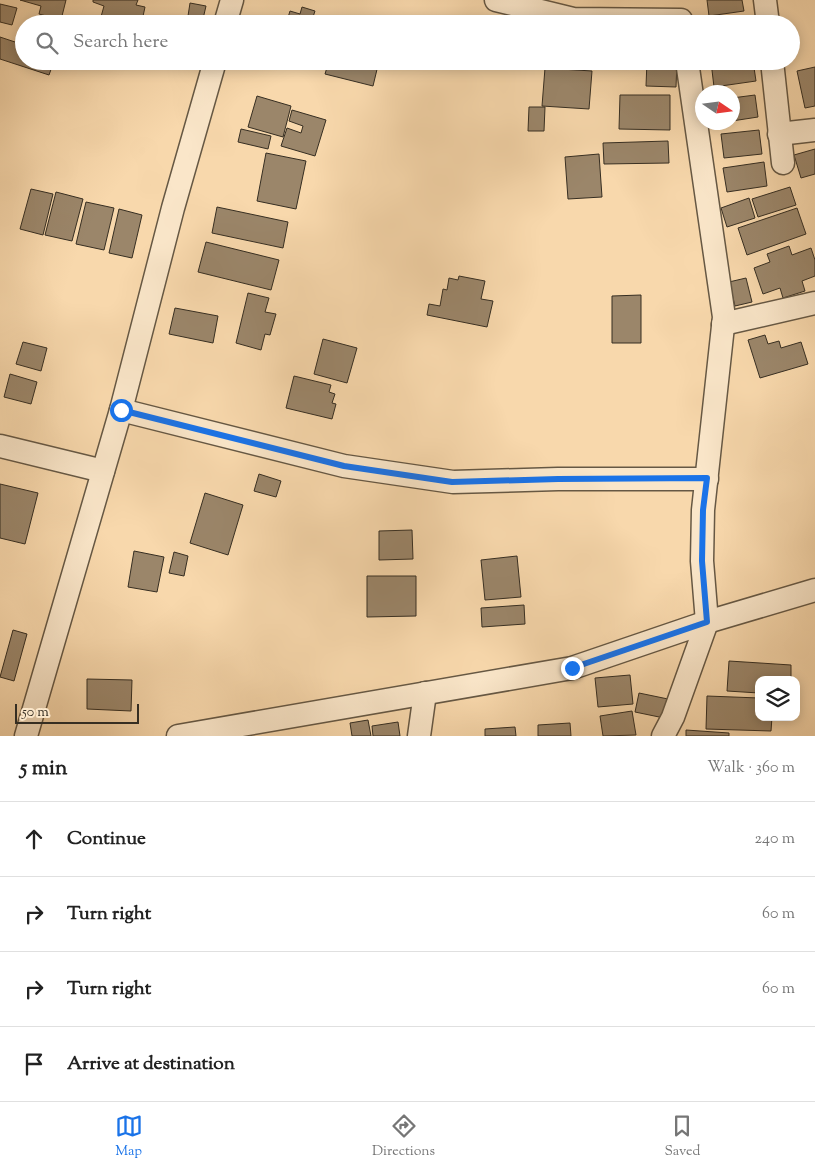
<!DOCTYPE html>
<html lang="en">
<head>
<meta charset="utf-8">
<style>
  body { margin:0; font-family:"Sorts Mill Goudy",serif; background:#f6f6f6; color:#222 }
  .controls { position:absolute; right:15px; bottom:15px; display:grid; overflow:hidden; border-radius:10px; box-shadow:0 2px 12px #0003 }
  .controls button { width:45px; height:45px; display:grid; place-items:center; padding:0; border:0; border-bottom:1px solid #e0e0e0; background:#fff; color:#222; font:25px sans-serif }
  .compass { position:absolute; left:695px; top:85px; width:45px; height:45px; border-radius:50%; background:#fff; box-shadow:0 2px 12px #0003; rotate:103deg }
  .scale { position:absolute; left:15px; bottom:12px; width:124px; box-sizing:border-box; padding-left:5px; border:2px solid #362e22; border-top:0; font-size:14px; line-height:18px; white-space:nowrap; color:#362e22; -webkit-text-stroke:4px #fae6c9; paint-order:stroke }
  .stop { position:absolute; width:15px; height:15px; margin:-11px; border:4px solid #1a73e8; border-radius:50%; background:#fff }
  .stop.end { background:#1a73e8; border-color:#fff; box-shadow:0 1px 5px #0008 }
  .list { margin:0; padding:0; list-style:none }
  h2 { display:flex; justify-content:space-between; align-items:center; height:65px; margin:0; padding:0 20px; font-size:21px }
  h2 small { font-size:16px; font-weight:400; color:#767676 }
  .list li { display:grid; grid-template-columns:32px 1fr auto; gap:15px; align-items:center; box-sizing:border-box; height:75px; padding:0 20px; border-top:1px solid #e0e0e0 }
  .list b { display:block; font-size:19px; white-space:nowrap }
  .list em { font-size:16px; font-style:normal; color:#767676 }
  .icon { flex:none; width:28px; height:28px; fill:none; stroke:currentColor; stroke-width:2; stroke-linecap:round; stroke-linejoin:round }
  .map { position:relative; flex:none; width:815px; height:736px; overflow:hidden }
  .search { position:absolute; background:#fff; box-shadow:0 2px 12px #0003; left:15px; right:15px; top:15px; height:55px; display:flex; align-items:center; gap:12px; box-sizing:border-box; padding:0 18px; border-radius:28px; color:#767676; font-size:19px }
  .sheet { height:365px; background:#fff }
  nav { display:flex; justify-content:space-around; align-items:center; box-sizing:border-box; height:70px; border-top:1px solid #e0e0e0; background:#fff; font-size:14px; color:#767676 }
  nav a { display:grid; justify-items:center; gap:2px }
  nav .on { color:#1a73e8 }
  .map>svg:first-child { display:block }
  .building { fill:#9b866a; stroke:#362e22 }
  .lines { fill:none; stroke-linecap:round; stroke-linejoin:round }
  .minor-casing { stroke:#665844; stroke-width:25 }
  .minor { stroke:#fae6c9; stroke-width:22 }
  .route { stroke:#1a73e8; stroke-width:6 }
</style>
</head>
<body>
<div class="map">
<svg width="815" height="736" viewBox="0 0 815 736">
  <rect width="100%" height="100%" fill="#f8d8ac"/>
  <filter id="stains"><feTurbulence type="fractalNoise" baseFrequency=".004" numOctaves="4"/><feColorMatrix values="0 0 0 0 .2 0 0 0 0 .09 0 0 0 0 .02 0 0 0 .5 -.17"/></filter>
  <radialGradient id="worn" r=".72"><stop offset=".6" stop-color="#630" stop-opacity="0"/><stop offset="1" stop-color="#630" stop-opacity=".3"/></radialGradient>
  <g class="building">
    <polygon points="20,0 66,0 61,20 39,14 41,6"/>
    <polygon points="93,0 138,0 136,5 145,7 142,21 128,17 126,24 99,24 104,6 93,2"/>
    <polygon points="707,0 742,0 744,11 709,16"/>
    <polygon points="190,3 206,6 203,19 188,16"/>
    <polygon points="0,4 17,8 12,25 0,22"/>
    <polygon points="302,7 315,11 313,17 325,20 324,24 286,24 290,11 300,14"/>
    <polygon points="358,16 378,21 377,24 356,24"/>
    <polygon points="0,37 24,45 24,61 54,61 49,75 0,59"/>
    <polygon points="329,61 379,61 373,86 325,74"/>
    <polygon points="647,61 677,61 676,87 646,86"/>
    <polygon points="753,61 756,81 714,87 711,62"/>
    <polygon points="815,67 815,106 805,108 797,71"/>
    <polygon points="545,68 592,71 589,109 542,106"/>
    <polygon points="620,95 670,95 670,130 619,129"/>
    <polygon points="755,95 758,117 732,121 732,98"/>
    <polygon points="257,96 291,106 283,137 248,127"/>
    <polygon points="529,107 545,107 544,131 528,131"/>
    <polygon points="292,110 326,120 315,156 281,146 287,128 301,133 303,126 289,121"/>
    <polygon points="241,129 271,136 268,149 238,142"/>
    <polygon points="759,130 762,154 724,158 721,134"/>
    <polygon points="668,141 669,163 604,164 603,143"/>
    <polygon points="815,149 815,174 801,178 794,155"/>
    <polygon points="266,153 306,161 296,209 257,201"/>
    <polygon points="599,154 602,197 568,199 565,157"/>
    <polygon points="764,162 767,186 727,192 723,168"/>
    <polygon points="790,187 796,205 758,217 752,199"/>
    <polygon points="31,189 53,194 43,235 20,229"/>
    <polygon points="56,192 83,199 72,241 45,235"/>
    <polygon points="749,198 755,218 727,227 721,208"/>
    <polygon points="86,202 114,208 104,250 76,244"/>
    <polygon points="217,207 288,222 283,248 212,233"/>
    <polygon points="797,208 806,234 747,255 738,228"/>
    <polygon points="119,209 142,215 132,258 109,253"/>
    <polygon points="206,242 279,260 271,290 198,272"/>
    <polygon points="789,246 792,255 811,248 815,260 815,276 802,281 805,291 783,298 780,288 763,294 754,268 770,262 767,254"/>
    <polygon points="459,276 485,281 481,299 493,301 487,327 427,315 429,304 440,306 443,289 447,290 449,278 458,280"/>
    <polygon points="746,278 752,302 735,306 729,282"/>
    <polygon points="248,293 269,298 265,312 276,314 270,335 265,334 261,350 236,343"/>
    <polygon points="641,295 641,343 612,343 612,296"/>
    <polygon points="175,308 218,316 213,343 169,334"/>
    <polygon points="765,335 768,344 779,341 781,348 801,342 808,364 760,378 748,340"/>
    <polygon points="323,339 357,348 347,383 314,374"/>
    <polygon points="23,342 47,348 41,371 16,364"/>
    <polygon points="10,374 37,382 31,404 4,397"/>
    <polygon points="294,376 331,385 329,392 335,394 332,403 336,404 332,419 286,408"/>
    <polygon points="259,474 281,481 276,497 254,491"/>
    <polygon points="0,484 38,493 25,544 0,538"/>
    <polygon points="205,493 243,505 228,555 190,543"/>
    <polygon points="412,530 413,559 379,560 379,531"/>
    <polygon points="134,551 164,557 157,592 128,587"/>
    <polygon points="174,552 188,556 184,576 169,573"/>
    <polygon points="517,556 521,597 485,600 481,560"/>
    <polygon points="367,576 416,576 416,616 367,617"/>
    <polygon points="524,605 525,624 482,627 481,608"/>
    <polygon points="13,630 27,634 14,681 0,677"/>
    <polygon points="729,661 791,665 791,680 759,680 759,693 727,691"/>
    <polygon points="630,675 633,704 598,707 595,678"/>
    <polygon points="87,679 132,680 131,711 87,709"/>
    <polygon points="639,693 668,699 664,718 635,712"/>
    <polygon points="707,696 759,698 759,717 772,717 771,731 706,729"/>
    <polygon points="632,711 636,735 603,736 600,716"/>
    <polygon points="368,720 371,736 352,736 350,723"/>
    <polygon points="398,722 400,736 373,736 372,726"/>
    <polygon points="570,723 571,736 538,736 538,725"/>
    <polygon points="515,727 516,736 485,736 485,729"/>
    <polygon points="686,730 729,733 729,736 686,736"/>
  </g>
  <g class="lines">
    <defs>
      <g id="minor">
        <polyline points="496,0 573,19 681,20"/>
        <polyline points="765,0 768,24"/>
        <polyline points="225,24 232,0"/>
        <polyline points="772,61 783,163"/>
        <polyline points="779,134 815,130"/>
        <polyline points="723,324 815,303"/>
        <polyline points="121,410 344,466 453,482 558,479 707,479"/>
        <polyline points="0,446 103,471"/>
        <polyline points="26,736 121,410 173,208 215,61"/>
        <polyline points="178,736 572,668 707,622 815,590"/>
        <polyline points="419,736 425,693"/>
        <polyline points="663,736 673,717 707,622 702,561 703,510 724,317 687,61"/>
      </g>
    </defs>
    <use href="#minor" class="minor-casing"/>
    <use href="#minor" class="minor"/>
  </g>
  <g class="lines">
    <polyline class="route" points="121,410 344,466 452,482 558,479 707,478 703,510 702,561 707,622 572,668"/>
  </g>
  <rect width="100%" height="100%" filter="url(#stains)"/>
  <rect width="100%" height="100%" fill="url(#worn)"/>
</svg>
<div class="controls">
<button><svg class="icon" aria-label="layers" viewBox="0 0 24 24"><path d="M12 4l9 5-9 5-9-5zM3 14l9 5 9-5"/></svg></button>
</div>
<svg class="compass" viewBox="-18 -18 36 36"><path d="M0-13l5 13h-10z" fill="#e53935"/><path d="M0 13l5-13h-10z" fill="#767676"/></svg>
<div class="scale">50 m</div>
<div class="stop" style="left:121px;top:410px"></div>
<div class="stop end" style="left:572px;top:668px"></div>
<div class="search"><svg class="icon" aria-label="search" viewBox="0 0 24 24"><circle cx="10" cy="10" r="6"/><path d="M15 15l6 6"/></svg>Search here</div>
</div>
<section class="sheet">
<h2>5 min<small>Walk · 360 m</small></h2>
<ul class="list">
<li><svg class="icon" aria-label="ahead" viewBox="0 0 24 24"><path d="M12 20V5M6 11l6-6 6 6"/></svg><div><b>Continue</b></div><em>240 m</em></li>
<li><svg class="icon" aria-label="right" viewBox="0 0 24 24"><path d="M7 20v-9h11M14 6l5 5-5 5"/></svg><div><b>Turn right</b></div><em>60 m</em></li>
<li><svg class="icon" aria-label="right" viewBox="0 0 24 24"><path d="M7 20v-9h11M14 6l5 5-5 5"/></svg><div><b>Turn right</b></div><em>60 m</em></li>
<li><svg class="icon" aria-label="arrive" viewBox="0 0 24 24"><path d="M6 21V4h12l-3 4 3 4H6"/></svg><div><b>Arrive at destination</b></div></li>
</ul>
</section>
<nav>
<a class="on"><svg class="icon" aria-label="map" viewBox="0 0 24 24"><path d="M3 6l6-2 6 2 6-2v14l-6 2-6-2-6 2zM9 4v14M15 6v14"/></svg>Map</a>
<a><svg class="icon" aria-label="directions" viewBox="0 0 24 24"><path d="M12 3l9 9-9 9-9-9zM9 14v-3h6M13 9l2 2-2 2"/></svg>Directions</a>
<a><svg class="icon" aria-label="saved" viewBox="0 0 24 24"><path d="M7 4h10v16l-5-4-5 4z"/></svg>Saved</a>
</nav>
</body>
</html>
